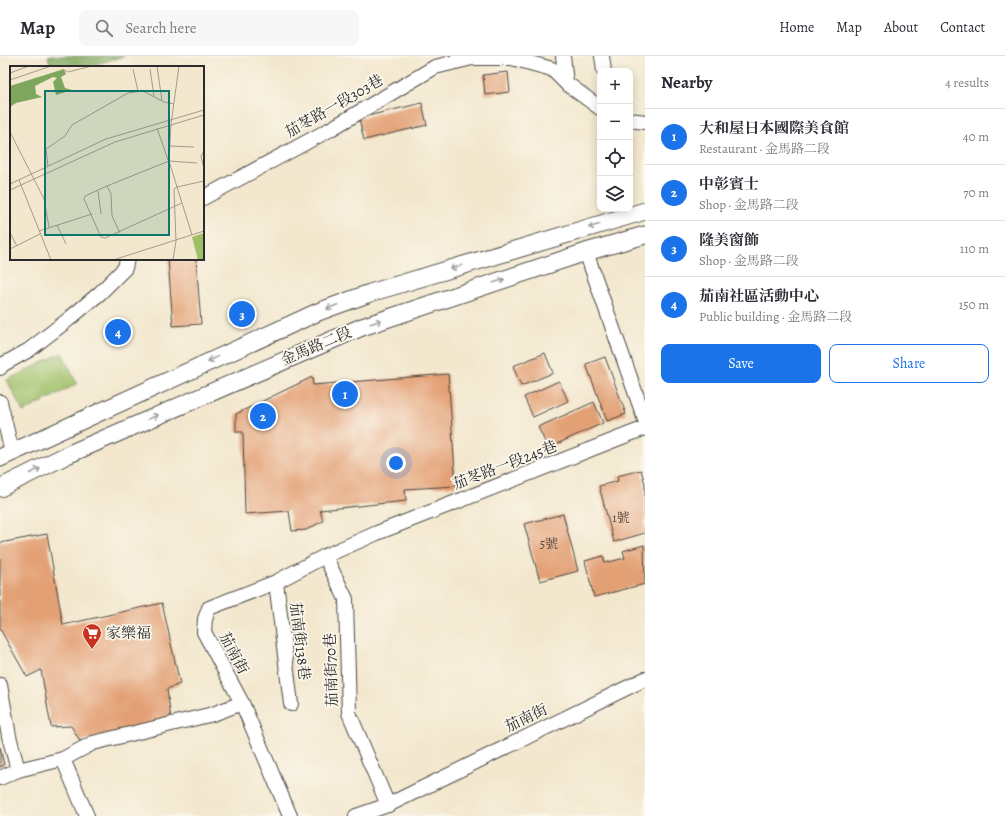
<!DOCTYPE html>
<html lang="en">
<head>
<meta charset="utf-8">
<style>
  body { margin:0; font-family:Alegreya,"Noto Serif TC",serif; background:#f7f7f7; color:#2b2b33 }
  .controls { position:absolute; right:12px; top:12px; display:grid; overflow:hidden; border-radius:8px; box-shadow:0 2px 10px #0003 }
  .controls button { width:36px; height:36px; display:grid; place-items:center; padding:0; border:0; border-bottom:1px solid #e1e1e2; background:#fff; color:#2b2b33; font:20px sans-serif }
  .you { position:absolute; left:396px; top:407px; width:14px; height:14px; margin:-10px; border:3px solid #fff; border-radius:50%; background:#1a73e8; box-shadow:0 0 0 6px #1a73e833 }
  .badge { display:grid; place-items:center; width:26px; height:26px; border-radius:50%; background:#1a73e8; color:#fff; font-size:13px; font-weight:700 }
  .pin { position:absolute; translate:-50% -50%; border:2px solid #fff; box-shadow:0 1px 4px #0006 }
  .list { margin:0; padding:0; list-style:none }
  h2 { display:flex; justify-content:space-between; align-items:center; height:52px; margin:0; padding:0 16px; font-size:17px }
  h2 small { font-size:13px; font-weight:400; color:#7c7c81 }
  .list li { display:grid; grid-template-columns:26px 1fr auto; gap:12px; align-items:center; box-sizing:border-box; height:56px; padding:0 16px; border-top:1px solid #e1e1e2 }
  .list b { display:block; font-size:15px; white-space:nowrap }
  .list p { margin:0; font-size:13px; white-space:nowrap; color:#7c7c81 }
  .list em { font-size:13px; font-style:normal; color:#7c7c81 }
  .actions { display:flex; gap:8px; padding:12px 16px }
  .actions a { flex:1; padding:9px 0; border:1px solid #1a73e8; border-radius:8px; text-align:center; font-size:14px; color:#1a73e8 }
  .actions .main { background:#1a73e8; color:#fff }
  .icon { flex:none; width:22px; height:22px; fill:none; stroke:currentColor; stroke-width:2; stroke-linecap:round; stroke-linejoin:round }
  .map { position:relative; flex:none; width:645px; height:760px; overflow:hidden }
  header { display:flex; align-items:center; gap:24px; box-sizing:border-box; height:56px; padding:0 20px; background:#fff; border-bottom:1px solid #e1e1e2 }
  header strong { font-size:19px }
  nav { display:flex; gap:22px; margin-inline-start:auto; font-size:14px }
  .search { width:280px; height:36px; background:#f7f7f7; display:flex; align-items:center; gap:10px; box-sizing:border-box; padding:0 14px; border-radius:8px; color:#7c7c81; font-size:15px }
  main { display:flex }
  aside { flex:1; background:#fff }
  .map>svg:first-child { display:block }
  .green { fill:#9ebf68; stroke:#64754a }
  .forest { fill:#7ea65c; stroke:#546844 }
  .building { fill:#e3a074 }
  .lines { fill:none; stroke-linecap:round; stroke-linejoin:round }
  .minor-casing { stroke:#494743; stroke-width:16 }
  .major-casing { stroke:#494743; stroke-width:19 }
  .minor { stroke:#fff; stroke-width:14 }
  .major { stroke:#fff; stroke-width:17 }
  .oneway { stroke:#a0a0a0 }
  .labels { text-anchor:middle; stroke-width:3.5; stroke-linejoin:round; paint-order:stroke }
  .number-label { font-size:13px; fill:#59483d }
  .street-label { font-size:15px; fill:#2b2b2b; stroke:#fbf7ec }
  .poi-label { font-size:15px; fill:#2b2b2b; stroke:#fbf7ec; text-anchor:start }
  .inset-road { fill:none; stroke:#a39c8c; stroke-width:1 }
  .view { fill:#0f766e; fill-opacity:0.15; stroke:#0f766e; stroke-width:2 }
  .inset-edge { fill:none; stroke:#2b2b2b; stroke-width:2 }
</style>
</head>
<body>
<header>
<strong>Map</strong>
<div class="search"><svg class="icon" aria-label="search" viewBox="0 0 24 24"><circle cx="10" cy="10" r="6"/><path d="M15 15l6 6"/></svg>Search here</div>
<nav><a>Home</a><a>Map</a><a>About</a><a>Contact</a></nav>
</header>
<main>
<div class="map">
<svg width="645" height="760" viewBox="0 0 645 760">
  <rect width="100%" height="100%" fill="#fbf7ec"/>
  <filter id="ink" filterUnits="userSpaceOnUse"><feTurbulence type="fractalNoise" baseFrequency=".025" numOctaves="2"/><feDisplacementMap in="SourceGraphic" scale="8" xChannelSelector="R" yChannelSelector="G"/><feConvolveMatrix kernelMatrix="1 2 1 2 8 2 1 2 1" color-interpolation-filters="sRGB"/></filter>
  <filter id="wash" filterUnits="userSpaceOnUse"><feTurbulence type="fractalNoise" baseFrequency=".012" numOctaves="4" result="noise"/><feDisplacementMap in="SourceGraphic" scale="16" xChannelSelector="R" yChannelSelector="G"/><feGaussianBlur stdDeviation="0.9" result="paint"/><feColorMatrix in="noise" values="0 0 0 0 0 0 0 0 0 0 0 0 0 0 0 0 0 1.4 0 .05"/><feComposite in="paint" operator="in"/></filter>
  <g filter="url(#wash)">
    <rect width="100%" height="100%" fill="#f3e7cd"/>
    <polygon class="green" points="62,297 77,328 23,356 7,324"/>
    <polygon class="forest" points="48,0 125,0 87,11 51,11"/>
    <g id="blocks">
      <g class="building">
        <polygon points="508,16 510,36 485,39 483,19"/>
        <polygon points="422,47 427,69 364,84 359,62"/>
        <polygon points="168,203 196,203 201,268 173,270"/>
        <polygon points="545,297 553,317 521,330 513,310"/>
        <polygon points="605,301 626,358 607,365 586,308"/>
        <polygon points="448,318 456,430 405,433 406,445 320,454 323,465 306,474 292,475 289,455 245,458 243,376 236,376 236,358 312,321 313,329"/>
        <polygon points="559,325 568,345 533,361 524,341"/>
        <polygon points="594,346 603,367 548,392 538,371"/>
        <polygon points="641,414 645,428 645,477 614,486 599,430 618,425 617,420"/>
        <polygon points="563,458 578,515 540,525 524,468"/>
        <polygon points="47,478 63,569 162,547 180,628 167,633 172,670 80,685 71,670 51,671 41,614 27,621 0,573 0,487"/>
        <polygon points="644,489 645,528 594,541 585,505 603,500 605,507 625,502 623,495"/>
        <polygon points="0,691 4,709 0,711"/>
      </g>
    </g>
  </g>
  <g filter="url(#ink)">
    <use href="#blocks" fill-opacity="0" stroke="#494743" stroke-width="1"/>
    <g class="lines">
      <defs>
        <g id="minor">
          <polyline points="563,0 566,27"/>
          <polyline points="602,0 604,15"/>
          <polyline points="630,64 645,66"/>
          <polyline points="203,142 329,74 435,11 472,2 512,2 552,13 566,27 600,52"/>
          <polyline points="586,196 645,364"/>
          <polyline points="0,312 2,309 29,294 69,263 100,237 125,212 127,203"/>
          <polyline points="0,346 12,396"/>
          <polyline points="325,500 346,543 349,657 388,749"/>
          <polyline points="276,526 291,648"/>
          <polyline points="0,629 9,680 18,714"/>
          <polyline points="63,703 87,760"/>
          <polyline points="0,722 18,714 63,703 93,687 213,658 242,647"/>
          <polyline points="290,760 242,647 204,576 205,563 209,552 276,526 325,500 377,477 645,372"/>
          <polyline points="356,760 388,749 645,623"/>
        </g>
        <g id="major">
          <polyline points="0,402 318,256 370,237 645,155"/>
          <polyline points="0,432 67,399 362,271 586,196 645,179"/>
        </g>
      </defs>
      <use href="#minor" class="minor-casing"/>
      <use href="#major" class="major-casing"/>
      <use href="#minor" class="minor"/>
      <use href="#major" class="major"/>
    </g>
    <defs><path id="oneway-shaft" d="M-6 0H5M1.5-3L5.5 0L1.5 3" fill="none" stroke-width="1.6" stroke-linecap="round" stroke-linejoin="round"/></defs>
    <g class="oneway">
      <use href="#oneway-shaft" transform="translate(594 170) rotate(163)"/>
      <use href="#oneway-shaft" transform="translate(456 211) rotate(163)"/>
      <use href="#oneway-shaft" transform="translate(499 225) rotate(-18)"/>
      <use href="#oneway-shaft" transform="translate(332 251) rotate(159)"/>
      <use href="#oneway-shaft" transform="translate(376 266) rotate(-18)"/>
      <use href="#oneway-shaft" transform="translate(213 303) rotate(155)"/>
      <use href="#oneway-shaft" transform="translate(153 361) rotate(-24)"/>
      <use href="#oneway-shaft" transform="translate(35 415) rotate(-26)"/>
    </g>
  </g>
  <defs>
    <symbol id="supermarket-pin" viewBox="-11 -11 22 30"><path d="M0 17L-7.5 6A9.5 9.5 0 1 1 7.5 6Z" fill="#c8321e" stroke="#fbf7ec"/><path d="M-6-5.5h2.5l.6 2H6L4.5 2H-2.5L-4.4-4H-6ZM-1.5 3.2a1.3 1.3 0 1 0 .1 0ZM3 3.2a1.3 1.3 0 1 0 .1 0Z" fill="#fff"/></symbol>
  </defs>
  <g fill-rule="evenodd">
    <use href="#supermarket-pin" x="81" y="566" width="22" height="30"/>
  </g>
  <g class="labels">
    <g class="number-label">
      <text x="621" y="466">1號</text>
      <text x="549" y="492">5號</text>
    </g>
    <g class="street-label">
      <text transform="translate(334 50) rotate(-30)" y="5">茄苳路一段303巷</text>
      <text transform="translate(316 290) rotate(-23)" y="5">金馬路二段</text>
      <text transform="translate(505 409) rotate(-21)" y="5">茄苳路一段245巷</text>
      <text transform="translate(300 585) rotate(83)" y="5">茄南街138巷</text>
      <text transform="translate(234 597) rotate(62)" y="5">茄南街</text>
      <text transform="translate(331 614) rotate(-92)" y="5">茄南街70巷</text>
      <text transform="translate(526 662) rotate(-26)" y="5">茄南街</text>
    </g>
    <g class="poi-label">
      <text x="106" y="582">家樂福</text>
    </g>
  </g>
  <g transform="translate(10 10)">
    <rect width="194" height="194" fill="#f3e7cd"/>
    <path d="M194,167v27h-6l-6,-23z" fill="#9ebf68"/>
    <path d="M54,3l2,5 -5,3 4,11 7,2 -16,5 -3,-13 4,-4 -4,-1 -18,9 1,8 6,3 -26,6 -6,4v-21z" fill="#7ea65c"/>
    <path class="inset-road" d="M147,0l5,35M123,3l5,22M140,3l4,27M55,4l3,2 24,-6M0,7l19,-7M0,14l41,-14M147,62l11,32M0,66l34,67 5,28M160,80l24,1M194,85l-3,5 3,13M38,100l-2,-17 19,-13 7,-11 56,-32 15,-2 21,11 10,2M9,114l32,80M0,118l96,-45 98,-29M97,120l4,8 1,22 8,17M0,124l105,-48 89,-27M88,125l3,23M172,137l-77,35 -4,-1 -17,-38 1,-3 22,-10 62,-25 28,2M47,159l9,19M29,165l53,-17M0,167l7,13M182,169l-15,-48 27,-6M0,183l30,-15M103,194l91,-29M163,194l3,-19 -2,-52 3,-2 -8,-26 2,-37 8,-58"/>
    <path class="view" d="M35,25h124v144h-124z"/>
    <rect width="194" height="194" class="inset-edge"/>
  </g>
</svg>
<div class="controls">
<button>+</button>
<button>−</button>
<button><svg class="icon" aria-label="locate" viewBox="0 0 24 24"><circle cx="12" cy="12" r="6"/><path d="M12 2v4M12 18v4M2 12h4M18 12h4"/></svg></button>
<button><svg class="icon" aria-label="layers" viewBox="0 0 24 24"><path d="M12 4l9 5-9 5-9-5zM3 14l9 5 9-5"/></svg></button>
</div>
<div class="you"></div>
<div class="pin badge" style="left:345px;top:338px">1</div>
<div class="pin badge" style="left:263px;top:360px">2</div>
<div class="pin badge" style="left:242px;top:258px">3</div>
<div class="pin badge" style="left:118px;top:276px">4</div>
</div>
<aside>
<h2>Nearby<small>4 results</small></h2>
<ul class="list">
<li><span class="badge">1</span><div><b>大和屋日本國際美食館</b><p>Restaurant · 金馬路二段</p></div><em>40 m</em></li>
<li><span class="badge">2</span><div><b>中彰賓士</b><p>Shop · 金馬路二段</p></div><em>70 m</em></li>
<li><span class="badge">3</span><div><b>隆美窗飾</b><p>Shop · 金馬路二段</p></div><em>110 m</em></li>
<li><span class="badge">4</span><div><b>茄南社區活動中心</b><p>Public building · 金馬路二段</p></div><em>150 m</em></li>
</ul>
<div class="actions"><a class="main">Save</a><a>Share</a></div>
</aside>
</main>
</body>
</html>
